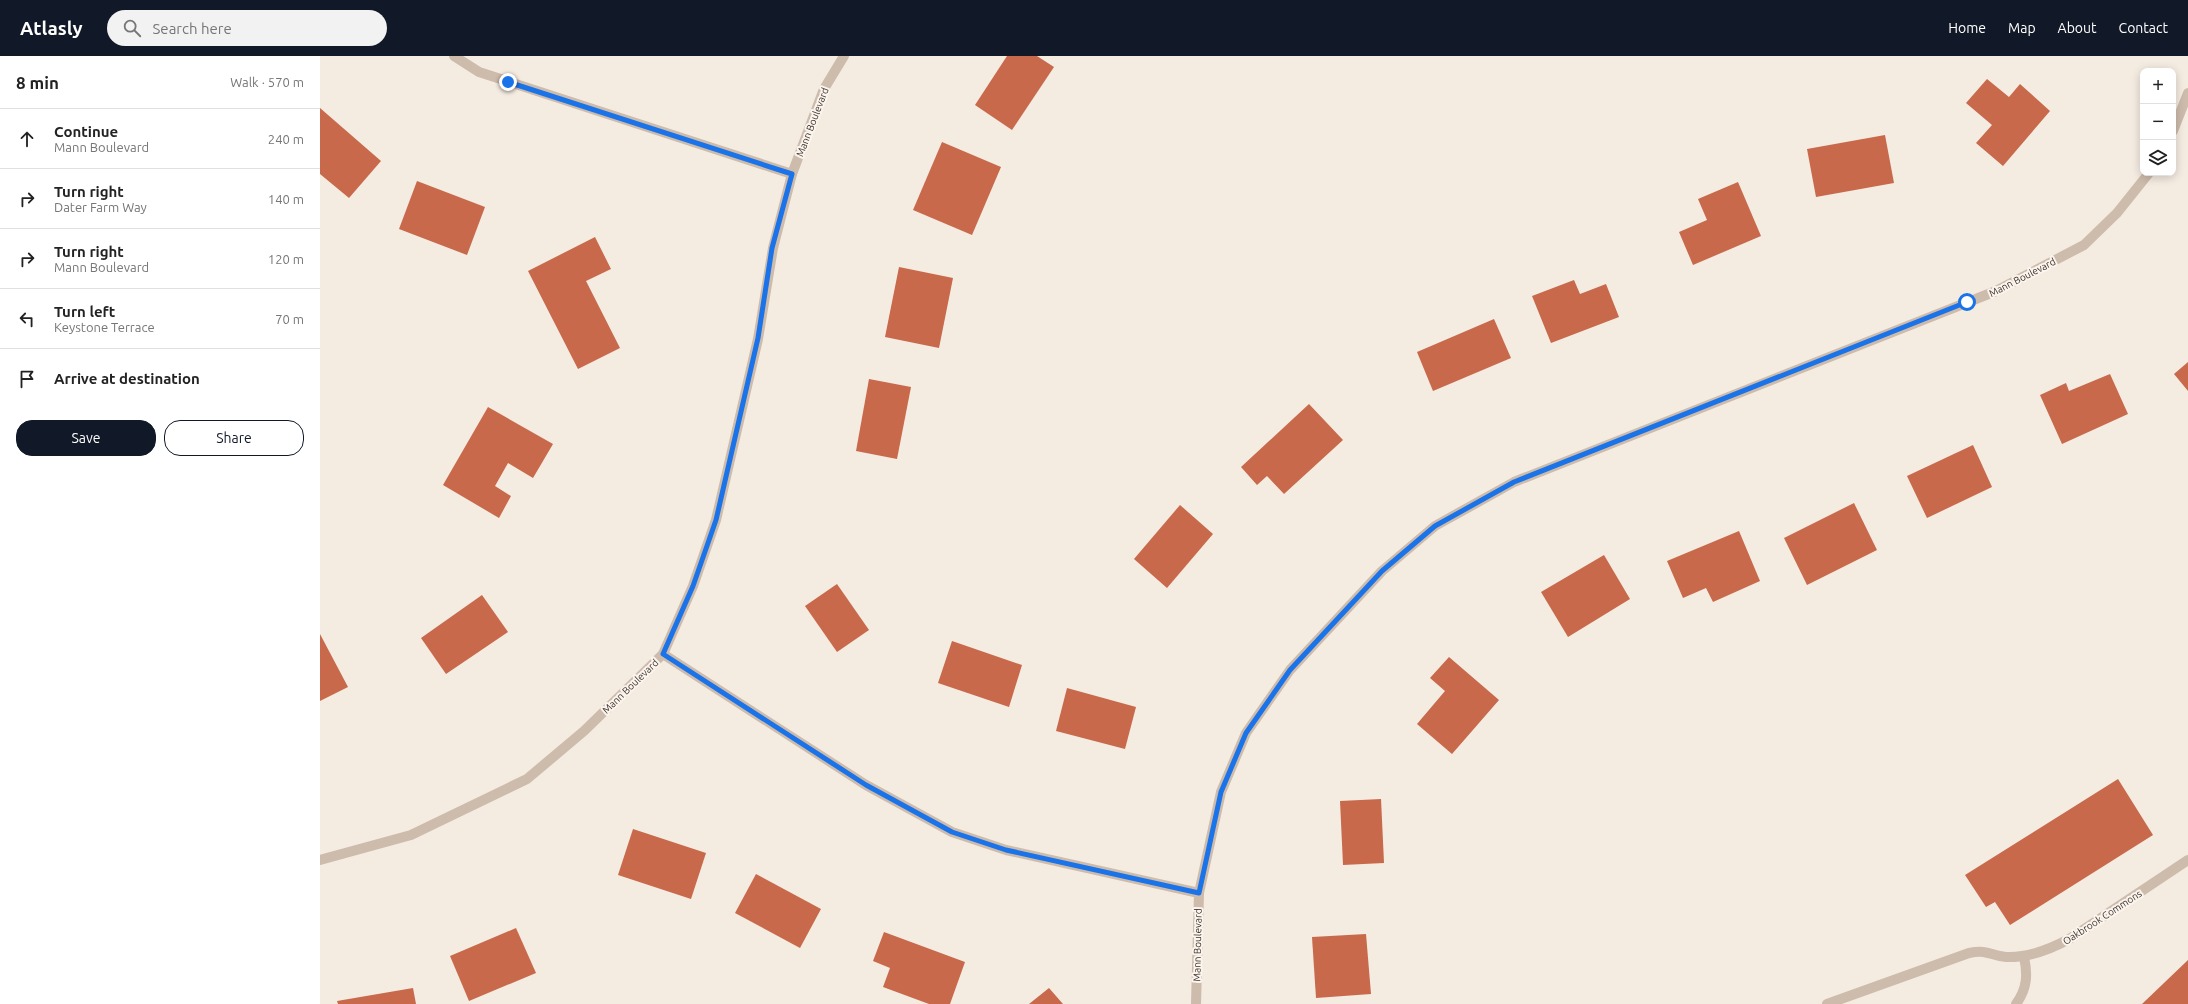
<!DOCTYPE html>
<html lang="en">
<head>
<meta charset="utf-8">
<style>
  body { margin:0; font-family:Ubuntu,sans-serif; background:#f2f2f2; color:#222 }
  .controls { position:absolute; right:12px; top:12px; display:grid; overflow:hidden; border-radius:8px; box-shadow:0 2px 10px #0003 }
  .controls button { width:36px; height:36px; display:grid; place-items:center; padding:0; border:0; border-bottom:1px solid #e0e0e0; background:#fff; color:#222; font:20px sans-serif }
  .stop { position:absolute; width:12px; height:12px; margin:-9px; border:3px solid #1a73e8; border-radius:50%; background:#fff }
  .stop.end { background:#1a73e8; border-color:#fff; box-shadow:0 1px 4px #0008 }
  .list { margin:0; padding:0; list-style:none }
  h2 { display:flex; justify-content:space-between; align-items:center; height:52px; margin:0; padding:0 16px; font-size:17px }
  h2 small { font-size:13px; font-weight:400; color:#767676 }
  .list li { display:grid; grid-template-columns:26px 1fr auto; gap:12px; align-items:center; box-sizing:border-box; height:60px; padding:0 16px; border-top:1px solid #e0e0e0 }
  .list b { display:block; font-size:15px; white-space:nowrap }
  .list p { margin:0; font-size:13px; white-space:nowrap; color:#767676 }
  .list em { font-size:13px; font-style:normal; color:#767676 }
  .actions { display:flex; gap:8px; padding:12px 16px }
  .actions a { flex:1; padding:9px 0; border:1px solid #111827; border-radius:16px; text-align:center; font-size:14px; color:#111827 }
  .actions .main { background:#111827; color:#fff }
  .icon { flex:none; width:22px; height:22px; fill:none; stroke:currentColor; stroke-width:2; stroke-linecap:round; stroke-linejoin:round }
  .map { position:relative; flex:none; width:1868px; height:948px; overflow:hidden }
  header { display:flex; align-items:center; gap:24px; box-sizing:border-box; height:56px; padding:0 20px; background:#111827; color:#fff }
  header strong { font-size:19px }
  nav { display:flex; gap:22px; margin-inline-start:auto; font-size:14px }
  .search { width:280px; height:36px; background:#f2f2f2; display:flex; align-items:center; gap:10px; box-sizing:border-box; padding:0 14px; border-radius:22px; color:#767676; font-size:15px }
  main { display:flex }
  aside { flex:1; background:#fff }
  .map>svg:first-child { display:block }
  .building { fill:#c8694b }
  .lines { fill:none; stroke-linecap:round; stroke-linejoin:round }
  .lane { stroke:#cdbbac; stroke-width:10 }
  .street { stroke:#cdbbac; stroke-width:10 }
  .route { stroke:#1a73e8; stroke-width:5 }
  .labels { text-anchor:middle; stroke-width:4; stroke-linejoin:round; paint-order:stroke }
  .street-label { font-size:10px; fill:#3b302b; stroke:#fbf5ee }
</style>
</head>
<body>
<header>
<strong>Atlasly</strong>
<div class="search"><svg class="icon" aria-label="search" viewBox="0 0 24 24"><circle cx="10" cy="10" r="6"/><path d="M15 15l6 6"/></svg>Search here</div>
<nav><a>Home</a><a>Map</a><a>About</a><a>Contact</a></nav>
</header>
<main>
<aside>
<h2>8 min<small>Walk · 570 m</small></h2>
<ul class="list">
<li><svg class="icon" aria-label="ahead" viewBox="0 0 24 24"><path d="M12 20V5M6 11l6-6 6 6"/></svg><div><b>Continue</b><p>Mann Boulevard</p></div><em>240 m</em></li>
<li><svg class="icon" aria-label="right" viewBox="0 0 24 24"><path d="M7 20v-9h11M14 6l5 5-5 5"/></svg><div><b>Turn right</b><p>Dater Farm Way</p></div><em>140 m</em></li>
<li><svg class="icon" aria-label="right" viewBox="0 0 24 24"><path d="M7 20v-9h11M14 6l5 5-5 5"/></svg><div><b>Turn right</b><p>Mann Boulevard</p></div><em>120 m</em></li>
<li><svg class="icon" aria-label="left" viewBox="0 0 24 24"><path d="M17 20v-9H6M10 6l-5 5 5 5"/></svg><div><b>Turn left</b><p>Keystone Terrace</p></div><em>70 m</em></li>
<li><svg class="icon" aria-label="arrive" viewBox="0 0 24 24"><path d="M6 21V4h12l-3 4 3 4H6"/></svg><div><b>Arrive at destination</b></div></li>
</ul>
<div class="actions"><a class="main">Save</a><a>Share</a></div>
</aside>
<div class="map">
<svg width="1868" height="948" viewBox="0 0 1868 948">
  <rect width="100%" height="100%" fill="#f4ebe1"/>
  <g class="building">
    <polygon points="687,0 717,0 734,11 692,74 655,49"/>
    <polygon points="1667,23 1689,41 1700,28 1730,55 1683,110 1656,87 1672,69 1646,47"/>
    <polygon points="0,52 61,105 29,142 0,118"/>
    <polygon points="1565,79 1574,127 1496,141 1487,93"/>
    <polygon points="622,86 681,111 652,179 593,154"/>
    <polygon points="97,125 165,151 147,199 79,173"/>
    <polygon points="1418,126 1441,180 1373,209 1359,176 1387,164 1378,143"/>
    <polygon points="275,181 291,213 266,225 300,292 258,313 208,215"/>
    <polygon points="579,211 633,222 619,292 565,281"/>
    <polygon points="1254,224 1260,238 1286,228 1299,261 1231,287 1212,240"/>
    <polygon points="1174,263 1191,302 1113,335 1097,296"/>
    <polygon points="1868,306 1868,335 1854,318"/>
    <polygon points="1790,318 1808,358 1742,388 1720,339 1746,327 1749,335"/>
    <polygon points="549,323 591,331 577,403 536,395"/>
    <polygon points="989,348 1023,384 964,438 947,420 937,429 921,411"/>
    <polygon points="168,351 233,388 213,422 188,407 175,430 191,440 179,462 123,429"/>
    <polygon points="1653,389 1672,431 1607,462 1587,420"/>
    <polygon points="1534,447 1557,494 1487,529 1464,482"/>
    <polygon points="860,449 893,478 847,532 814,503"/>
    <polygon points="1419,475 1440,525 1393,546 1386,532 1363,542 1347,505"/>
    <polygon points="1284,499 1310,543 1248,581 1221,536"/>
    <polygon points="517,528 549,574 517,596 485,550"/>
    <polygon points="162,539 188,576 126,618 101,582"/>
    <polygon points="0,578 28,631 0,645"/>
    <polygon points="632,585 702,609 689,651 618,627"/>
    <polygon points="1129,601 1179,644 1132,698 1097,668 1125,635 1110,622"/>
    <polygon points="747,632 816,651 805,693 736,675"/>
    <polygon points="1798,723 1833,779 1690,869 1675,846 1666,851 1645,819"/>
    <polygon points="1061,743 1064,807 1023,809 1020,745"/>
    <polygon points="313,773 386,797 371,843 298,819"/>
    <polygon points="436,818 501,853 480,892 415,857"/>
    <polygon points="196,872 216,917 149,945 130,900"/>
    <polygon points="564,876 645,906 630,948 609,948 563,931 570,912 553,905"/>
    <polygon points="1046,878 1051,938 996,942 992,881"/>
    <polygon points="1868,904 1868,948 1822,948"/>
    <polygon points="93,932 96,948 18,948 17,945"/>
    <polygon points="729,932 743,948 709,948"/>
  </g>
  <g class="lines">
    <path class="lane" d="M1696,948c11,-15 12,-29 8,-47"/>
    <g class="street">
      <polyline points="134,0 159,16 472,118"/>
      <polyline points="1853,75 1868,37"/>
      <polyline points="343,598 546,729 632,776 686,794 879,837"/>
      <polyline points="0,804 91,779 207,723 264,675 343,598 373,530 396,464 438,283 453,192 472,118 504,33 524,0"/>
      <polyline points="876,948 879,837 901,736 926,677 970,614 1062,515 1115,470 1194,426 1676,235 1764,189 1797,157 1829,117"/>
      <path d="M1507,948l142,-51c20,-4 21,3 37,4 23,1 45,-8 65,-19l117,-78"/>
    </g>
  </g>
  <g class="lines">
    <polyline class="route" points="188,26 472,118 452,192 438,282 396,464 373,530 343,598 546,729 632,776 686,794 879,837 901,736 926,677 970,614 1062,515 1115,470 1194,426 1647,246"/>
  </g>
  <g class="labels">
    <g class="street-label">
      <text transform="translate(492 66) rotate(-69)" y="4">Mann Boulevard</text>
      <text transform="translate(1702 221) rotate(-27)" y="4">Mann Boulevard</text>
      <text transform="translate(310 630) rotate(-44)" y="4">Mann Boulevard</text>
      <text transform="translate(1782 861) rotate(-33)" y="4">Oakbrook Commons</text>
      <text transform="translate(877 889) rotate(-89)" y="4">Mann Boulevard</text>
    </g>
  </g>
</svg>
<div class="controls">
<button>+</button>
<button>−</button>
<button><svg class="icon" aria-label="layers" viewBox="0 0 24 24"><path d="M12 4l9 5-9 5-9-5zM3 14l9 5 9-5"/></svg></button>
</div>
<div class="stop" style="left:1647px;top:246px"></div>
<div class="stop end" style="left:188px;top:26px"></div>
</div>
</main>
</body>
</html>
